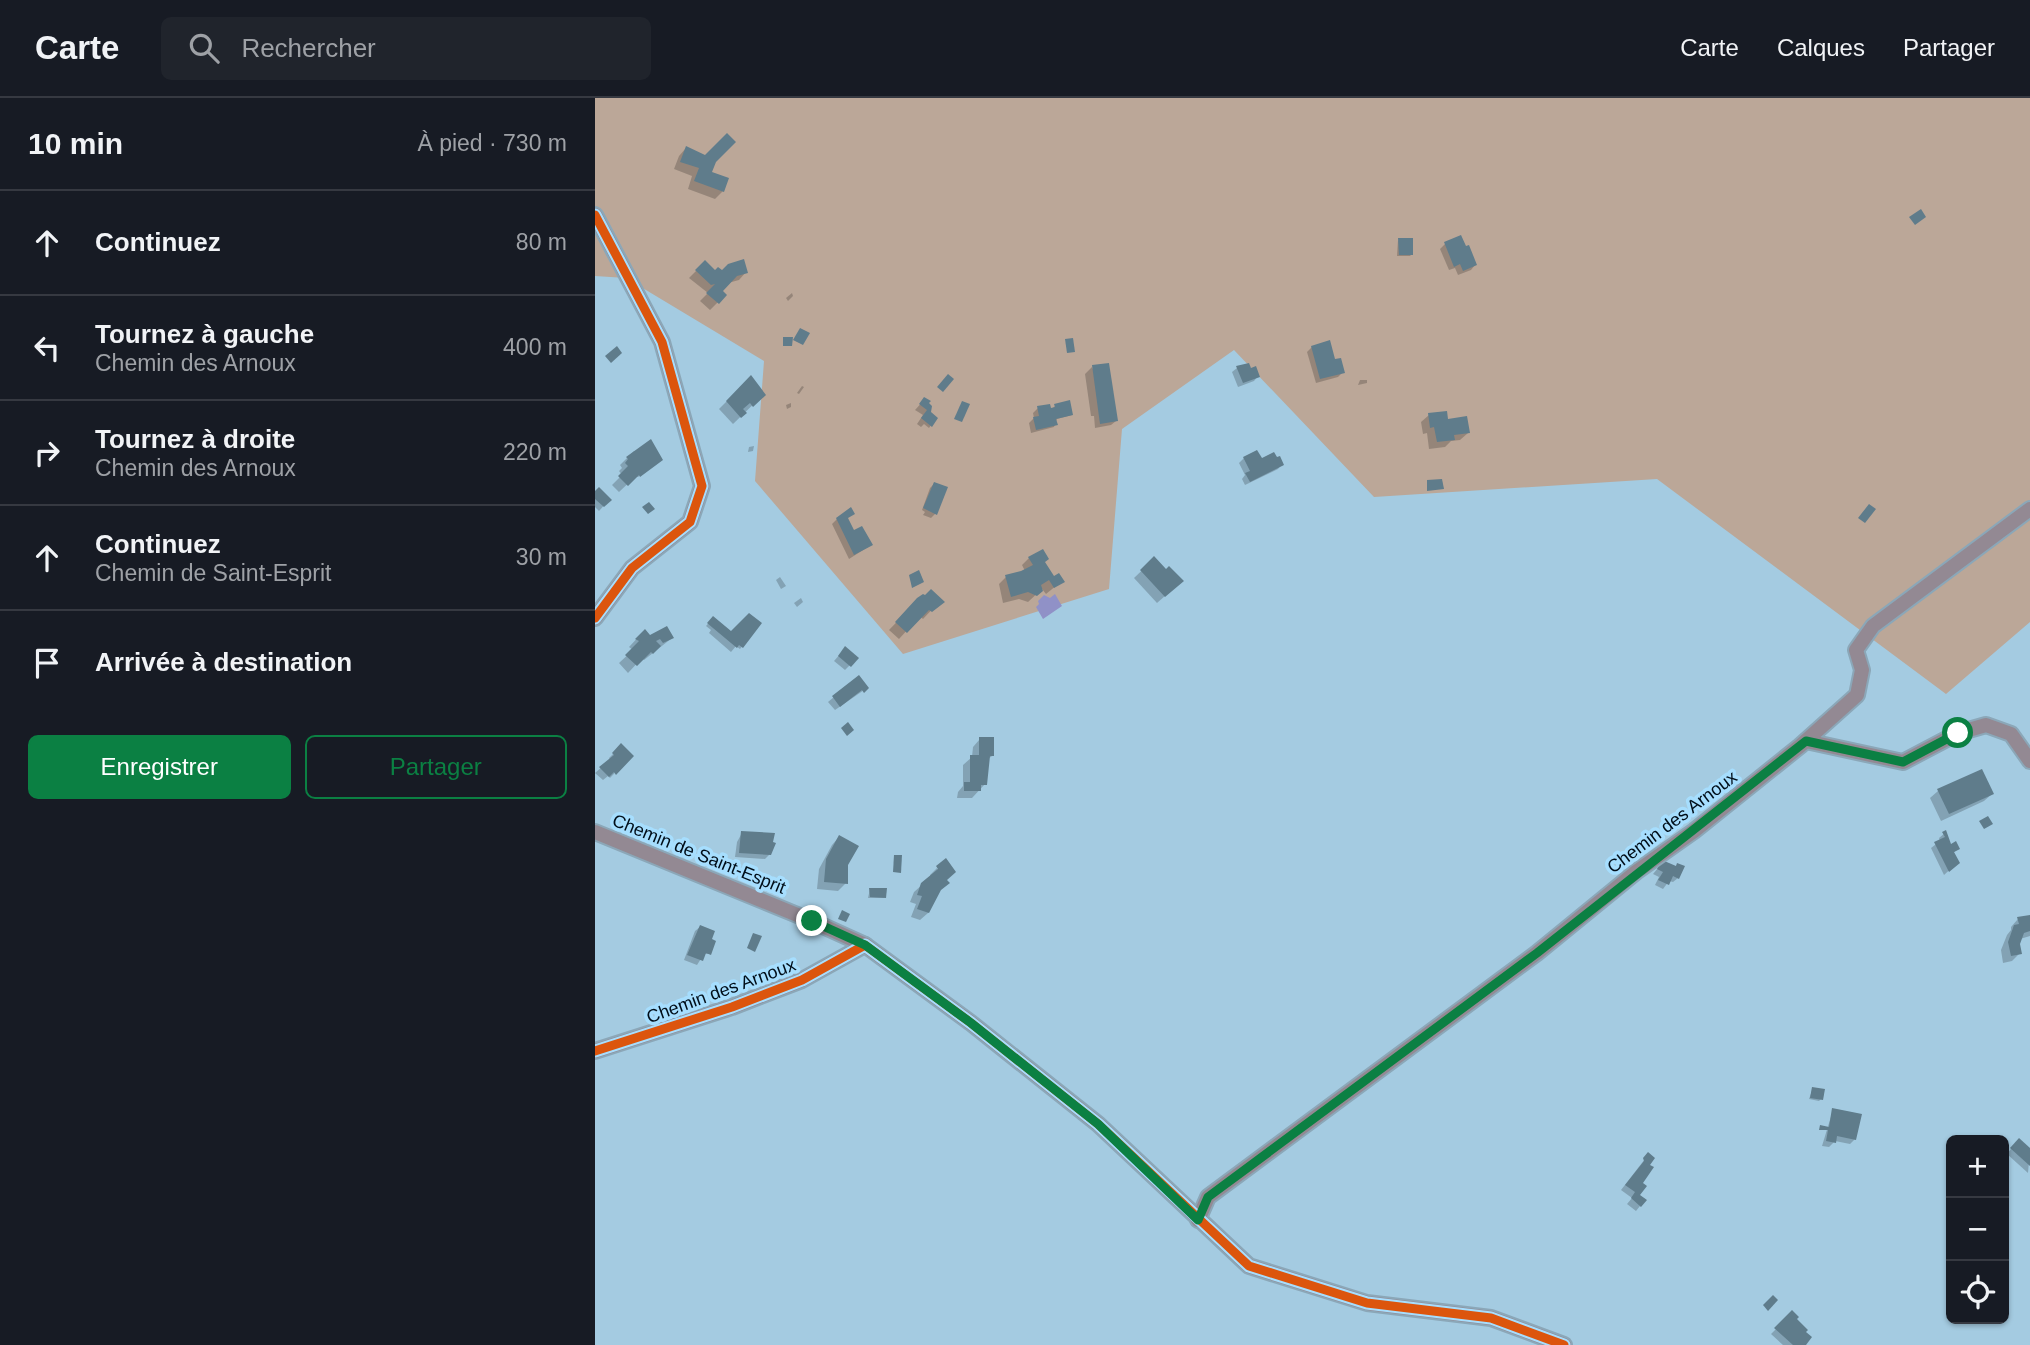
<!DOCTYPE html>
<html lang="fr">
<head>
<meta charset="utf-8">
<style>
  body { margin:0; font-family:Arial,sans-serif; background:#20242c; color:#f1f3f6 }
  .controls { position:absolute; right:21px; bottom:21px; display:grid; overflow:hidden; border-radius:10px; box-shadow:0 2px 5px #0004 }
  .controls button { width:63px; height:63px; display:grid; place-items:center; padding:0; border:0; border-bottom:2px solid #363941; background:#171b24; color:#f1f3f6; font:35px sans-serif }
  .stop { position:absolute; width:21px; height:21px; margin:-16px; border:5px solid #0b8043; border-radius:50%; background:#fff }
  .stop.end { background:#0b8043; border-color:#fff; box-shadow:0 2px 7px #0008 }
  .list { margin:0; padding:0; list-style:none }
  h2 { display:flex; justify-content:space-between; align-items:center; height:91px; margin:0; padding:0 28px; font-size:30px }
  h2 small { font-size:23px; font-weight:400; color:#9ea1a6 }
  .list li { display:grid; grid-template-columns:46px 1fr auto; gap:21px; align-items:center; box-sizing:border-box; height:105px; padding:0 28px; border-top:2px solid #363941 }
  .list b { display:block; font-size:26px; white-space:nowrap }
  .list p { margin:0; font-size:23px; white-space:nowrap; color:#9ea1a6 }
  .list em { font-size:23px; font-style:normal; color:#9ea1a6 }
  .actions { display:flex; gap:14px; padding:21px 28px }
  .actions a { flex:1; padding:16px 0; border:2px solid #0b8043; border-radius:10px; text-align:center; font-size:24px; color:#0b8043 }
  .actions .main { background:#0b8043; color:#fff }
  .icon { flex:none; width:38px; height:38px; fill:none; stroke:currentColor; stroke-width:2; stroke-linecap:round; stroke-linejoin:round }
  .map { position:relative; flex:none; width:1435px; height:1247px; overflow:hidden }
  header { display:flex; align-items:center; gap:42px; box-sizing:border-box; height:98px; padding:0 35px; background:#171b24; border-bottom:2px solid #363941 }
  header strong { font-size:33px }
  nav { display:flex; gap:38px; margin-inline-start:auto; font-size:24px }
  .search { width:490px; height:63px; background:#20242c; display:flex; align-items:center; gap:18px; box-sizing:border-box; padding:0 24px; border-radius:10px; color:#9ea1a6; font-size:26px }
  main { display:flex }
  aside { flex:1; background:#171b24 }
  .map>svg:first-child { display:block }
  .forest { fill:#bba798 }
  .water { fill:#9091c7 }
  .shadow { fill:#0003 }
  .building { fill:#5f7c8b }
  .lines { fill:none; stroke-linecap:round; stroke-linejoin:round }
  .minor-casing { stroke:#8ba7b8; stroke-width:18 }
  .minor { stroke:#938993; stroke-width:14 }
  .cycleway-casing { stroke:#a6defe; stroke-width:13 }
  .cycleway { stroke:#dc550d; stroke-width:9 }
  .route { stroke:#0b8043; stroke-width:9 }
  .labels { text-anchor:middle; stroke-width:7; stroke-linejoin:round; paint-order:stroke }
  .street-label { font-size:18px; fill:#000e19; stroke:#a6defe }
</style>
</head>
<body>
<header>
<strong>Carte</strong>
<div class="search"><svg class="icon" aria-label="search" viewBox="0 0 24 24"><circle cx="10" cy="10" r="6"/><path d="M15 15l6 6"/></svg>Rechercher</div>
<nav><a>Carte</a><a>Calques</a><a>Partager</a></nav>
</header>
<main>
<aside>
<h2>10 min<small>À pied · 730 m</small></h2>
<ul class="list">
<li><svg class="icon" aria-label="ahead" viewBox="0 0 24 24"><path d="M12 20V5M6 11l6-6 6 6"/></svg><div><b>Continuez</b></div><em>80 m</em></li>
<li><svg class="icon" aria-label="left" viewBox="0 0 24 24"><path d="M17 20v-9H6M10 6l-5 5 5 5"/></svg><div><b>Tournez à gauche</b><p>Chemin des Arnoux</p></div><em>400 m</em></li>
<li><svg class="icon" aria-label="right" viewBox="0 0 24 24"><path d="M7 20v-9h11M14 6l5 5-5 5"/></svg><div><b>Tournez à droite</b><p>Chemin des Arnoux</p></div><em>220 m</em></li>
<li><svg class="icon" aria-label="ahead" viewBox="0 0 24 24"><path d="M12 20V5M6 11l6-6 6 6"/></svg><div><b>Continuez</b><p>Chemin de Saint-Esprit</p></div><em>30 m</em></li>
<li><svg class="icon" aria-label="arrive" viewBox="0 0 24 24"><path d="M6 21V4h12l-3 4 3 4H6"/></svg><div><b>Arrivée à destination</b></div></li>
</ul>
<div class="actions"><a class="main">Enregistrer</a><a>Partager</a></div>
</aside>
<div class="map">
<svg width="1435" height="1247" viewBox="0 0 1435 1247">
  <rect width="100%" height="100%" fill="#a4cbe1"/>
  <polygon class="forest" points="0,0 1435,0 1435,524 1351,596 1062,381 779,399 639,252 527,331 514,491 308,556 160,383 169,263 31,180 0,178"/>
  <polygon class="water" points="460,496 467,508 448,521 441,509 444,506 443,503 449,497 455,500"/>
  <g class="shadow">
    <polygon points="91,50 120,63 115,75 128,93 120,101 93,91 97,78 79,71 84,58"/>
    <polygon points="803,142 817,156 815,158 802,158"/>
    <polygon points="850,146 880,167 876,172 863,177 860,170 854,172 845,151"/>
    <polygon points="110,164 120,174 151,174 144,182 133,185 125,193 130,197 115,212 105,203 113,195 94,180"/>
    <polygon points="197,195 198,198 193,203 191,200"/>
    <polygon points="717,249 739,263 748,274 743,279 721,285 712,254"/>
    <polygon points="497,269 521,323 516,327 500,330 499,318 496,318 490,276"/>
    <polygon points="642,270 663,278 659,283 643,289 637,274"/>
    <polygon points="156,279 168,297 138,326 124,311"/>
    <polygon points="765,282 772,282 772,285 763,287"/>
    <polygon points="207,288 209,289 204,296 202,295"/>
    <polygon points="330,301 335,322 341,320 334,330 329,326 326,329 322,326 328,317 320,312"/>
    <polygon points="196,305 196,309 192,311 191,307"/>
    <polygon points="460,308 477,317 462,321 459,329 436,335 434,325 439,320 438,315 443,310 455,313"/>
    <polygon points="834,317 852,323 873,335 865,342 856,343 850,349 834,351 832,335 828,336 826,324"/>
    <polygon points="159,348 158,353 153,354 154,349"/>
    <polygon points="39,353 66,361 43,379 41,378 24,394 17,387 27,377 24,373 27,370 25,367"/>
    <polygon points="649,360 666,363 687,366 683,371 650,387 647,381 650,377 644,365"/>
    <polygon points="339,386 340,416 336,420 328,417 330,414 327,412 335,390"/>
    <polygon points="0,395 14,402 4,413 0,409"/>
    <polygon points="242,421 251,421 259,435 276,447 254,461 237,426"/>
    <polygon points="434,460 448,465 458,480 467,483 451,496 447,491 433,504 424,501 408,505 404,486 411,479 430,473 427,467"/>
    <polygon points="559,461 571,473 579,490 562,505 539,480"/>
    <polygon points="185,479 191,488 186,491 181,482"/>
    <polygon points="206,500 208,504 202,509 199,505"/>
    <polygon points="346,502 328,521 325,518 304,541 294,532 322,503"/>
    <polygon points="118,520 136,535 165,526 145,551 141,548 136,554 114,535 116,532 111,528"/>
    <polygon points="49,533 55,540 77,540 49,562 47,560 33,575 24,565 38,552 34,549"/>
    <polygon points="246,555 262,560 250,572 239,563"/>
    <polygon points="263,579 272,590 240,612 233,604"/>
    <polygon points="385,641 397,658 393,661 390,686 377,700 362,700 363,694 368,688 368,667 377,659 378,649"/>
    <polygon points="26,648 36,658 15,680 13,678 8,682 0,675 15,662 14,660"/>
    <polygon points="1386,673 1397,696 1389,703 1346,723 1335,700 1343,693"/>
    <polygon points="147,735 175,756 170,761 140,759 142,744"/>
    <polygon points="1350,735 1354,748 1363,751 1358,755 1363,764 1349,777 1336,750 1345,743 1344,740"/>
    <polygon points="244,739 252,767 251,785 243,793 222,791 224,771 237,747"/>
    <polygon points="1068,764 1080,769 1082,767 1083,780 1078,784 1074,783 1068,791 1060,787 1064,779 1058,776"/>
    <polygon points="342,770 350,782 335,804 333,815 325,822 316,819 321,806 315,804 319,794 336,779 335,777"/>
    <polygon points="275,791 290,800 273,800"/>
    <polygon points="1435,818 1435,838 1425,841 1425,855 1417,863 1408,865 1406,852 1412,837 1416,832 1416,829 1423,821"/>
    <polygon points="105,829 114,856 109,856 102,867 89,862 100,833"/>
    <polygon points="1218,990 1226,1001 1224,1003 1214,1001"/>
    <polygon points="1238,1012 1260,1041 1255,1046 1240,1043 1234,1049 1227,1048"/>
    <polygon points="1419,1047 1435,1052 1433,1075 1412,1056"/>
    <polygon points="1053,1057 1042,1097 1045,1108 1041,1113 1032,1106 1037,1100 1026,1092"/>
    <polygon points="1197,1215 1203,1241 1209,1247 1188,1247 1176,1236"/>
  </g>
  <g class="building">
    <polygon points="132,35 141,44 121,64 117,74 134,80 129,94 99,83 104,70 85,64 91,48 110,57"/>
    <polygon points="1326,111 1331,119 1320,127 1314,119"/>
    <polygon points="866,137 871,148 874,147 882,167 868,173 865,166 859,169 849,144"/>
    <polygon points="803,140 818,140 818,157 804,157"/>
    <polygon points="149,161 153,175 142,178 128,193 132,197 124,206 111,195 120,186 116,187 100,172 110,162 120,172 123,169 127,172 133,166"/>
    <polygon points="205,230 215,235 208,247 198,242"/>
    <polygon points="188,239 198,239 197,248 188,248"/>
    <polygon points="478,240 480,254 472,255 470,241"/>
    <polygon points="735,242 740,261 746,260 750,275 725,281 716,248"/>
    <polygon points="22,248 27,255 16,265 10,258"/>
    <polygon points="514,265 523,323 505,326 497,267"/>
    <polygon points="654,265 656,270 661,268 665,279 648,285 641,268"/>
    <polygon points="353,276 359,281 348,294 342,289"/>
    <polygon points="156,277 171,297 158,309 155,305 148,311 152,315 146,320 131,303"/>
    <polygon points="329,299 336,303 334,305 337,308 336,314 343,320 337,329 326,320 332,312 324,306"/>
    <polygon points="475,302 478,317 461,321 463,327 441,332 438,319 444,318 442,308 455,306 456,310 460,309 459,306"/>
    <polygon points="367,303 375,306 367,324 359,321"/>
    <polygon points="852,313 853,321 872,318 875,335 859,337 860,342 842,344 839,329 835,330 833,315"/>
    <polygon points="56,341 68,362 45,379 44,377 33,388 23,378 33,368 30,365 33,361 31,359"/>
    <polygon points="662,352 667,360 679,354 682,359 685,358 689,367 655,384 650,375 655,373 648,359"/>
    <polygon points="847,381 849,391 832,393 832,382"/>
    <polygon points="339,384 353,389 342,417 328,410"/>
    <polygon points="4,389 17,402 9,409 0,401 0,393"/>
    <polygon points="54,404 60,411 53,416 47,409"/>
    <polygon points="1274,406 1281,411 1270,425 1263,420"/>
    <polygon points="256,409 260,416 253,420 259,432 267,428 278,447 259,457 241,420"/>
    <polygon points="448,451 454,461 450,464 459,478 464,475 470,484 459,490 454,482 446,487 448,493 442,498 433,494 416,499 410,477 426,473 438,467 433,459"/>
    <polygon points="559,458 571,471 574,468 589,483 570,499 545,472"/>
    <polygon points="324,472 329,484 317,490 314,477"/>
    <polygon points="336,491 350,504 337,514 334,512 312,535 300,524 322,500 328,496 330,497"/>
    <polygon points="154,515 167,525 148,550 144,547 142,550 112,525 118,518 136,533"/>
    <polygon points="72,528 79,540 68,545 65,541 61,543 66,548 58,556 56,554 42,568 30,557 44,543 40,541 50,531 55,537"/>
    <polygon points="250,548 264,560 256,569 243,558"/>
    <polygon points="264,577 274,590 269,595 267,592 245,609 237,598"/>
    <polygon points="253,624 259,632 252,638 246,630"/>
    <polygon points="384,639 399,639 399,658 395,658 392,687 386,687 386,693 369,693 369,684 375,684 375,657 384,657"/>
    <polygon points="26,645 39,658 21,677 19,674 14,679 4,669 19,657 17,655"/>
    <polygon points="1387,671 1399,696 1354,716 1342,691"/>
    <polygon points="1393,718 1398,726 1389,731 1384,723"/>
    <polygon points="1351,732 1356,746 1361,743 1365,751 1359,754 1365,765 1354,774 1339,744 1350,739 1347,734"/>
    <polygon points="146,733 180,735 178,744 181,745 176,757 144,755"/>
    <polygon points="244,737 264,748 253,767 253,786 229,784 231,761"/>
    <polygon points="299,757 307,757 306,775 298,774"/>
    <polygon points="351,760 361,774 352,782 355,785 346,792 334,815 322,811 327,798 322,797 326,785 343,771 341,768"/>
    <polygon points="1067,762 1081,768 1082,765 1090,768 1084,781 1078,778 1074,787 1063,782 1068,774 1062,771"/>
    <polygon points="274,790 292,790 291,800 275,799"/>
    <polygon points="247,812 255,816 251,824 243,821"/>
    <polygon points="1435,817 1435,833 1429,835 1425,846 1427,856 1416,858 1413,844 1419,827 1424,826 1422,819"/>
    <polygon points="105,827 120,833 117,841 121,843 116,857 111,855 108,863 92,857"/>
    <polygon points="158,835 167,838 160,854 152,850"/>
    <polygon points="1217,989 1230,991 1228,1002 1215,1000"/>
    <polygon points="1237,1010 1267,1016 1261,1042 1242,1038 1241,1045 1231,1043 1233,1032 1224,1032 1225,1027 1234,1029"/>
    <polygon points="1424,1040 1435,1050 1435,1068 1415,1050"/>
    <polygon points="1053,1054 1060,1060 1055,1067 1059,1069 1048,1085 1052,1088 1045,1097 1052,1102 1046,1109 1036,1100 1040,1094 1030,1087 1049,1063 1048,1060"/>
    <polygon points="1178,1197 1183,1202 1173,1213 1168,1207"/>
    <polygon points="1197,1212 1204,1219 1202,1221 1213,1232 1211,1234 1217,1239 1211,1247 1198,1247 1179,1230"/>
  </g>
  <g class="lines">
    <defs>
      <g id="minor">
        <polyline points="0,117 67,244 107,388 95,424 37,470 0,520"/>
        <polyline points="1211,643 1308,664 1363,635 1391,627 1416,636 1435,663"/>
        <polyline points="0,734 217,823 270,847"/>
        <polyline points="0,953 137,909 207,882 270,847 376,925 503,1026 654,1168 772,1205 896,1220 969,1247"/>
        <polyline points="603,1122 613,1099 942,855 1041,774 1099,733 1205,648 1262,597 1267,572 1261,552 1278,528 1435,411"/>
      </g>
    </defs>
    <use href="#minor" class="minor-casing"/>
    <use href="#minor" class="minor"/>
    <defs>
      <g id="cycleway">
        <polyline points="0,117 67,244 107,388 95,424 37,470 0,520"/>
        <polyline points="0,953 137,909 207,882 270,847 376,925 503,1026 654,1168 772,1205 896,1220 969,1247"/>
      </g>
    </defs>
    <use href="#cycleway" class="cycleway-casing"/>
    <use href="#cycleway" class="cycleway"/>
  </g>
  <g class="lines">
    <polyline class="route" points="217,823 270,847 376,925 503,1026 603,1122 613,1099 942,855 1211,643 1308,664 1363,635"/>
  </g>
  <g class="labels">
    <g class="street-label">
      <text transform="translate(1077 724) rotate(-37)" y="6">Chemin des Arnoux</text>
      <text transform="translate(104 756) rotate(22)" y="6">Chemin de Saint-Esprit</text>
      <text transform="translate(126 893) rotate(-20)" y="6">Chemin des Arnoux</text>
    </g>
  </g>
</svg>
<div class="controls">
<button>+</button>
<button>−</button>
<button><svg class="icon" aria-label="locate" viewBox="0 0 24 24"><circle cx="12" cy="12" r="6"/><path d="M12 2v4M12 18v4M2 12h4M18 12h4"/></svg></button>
</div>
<div class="stop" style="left:1363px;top:635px"></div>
<div class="stop end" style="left:217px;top:823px"></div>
</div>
</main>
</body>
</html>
